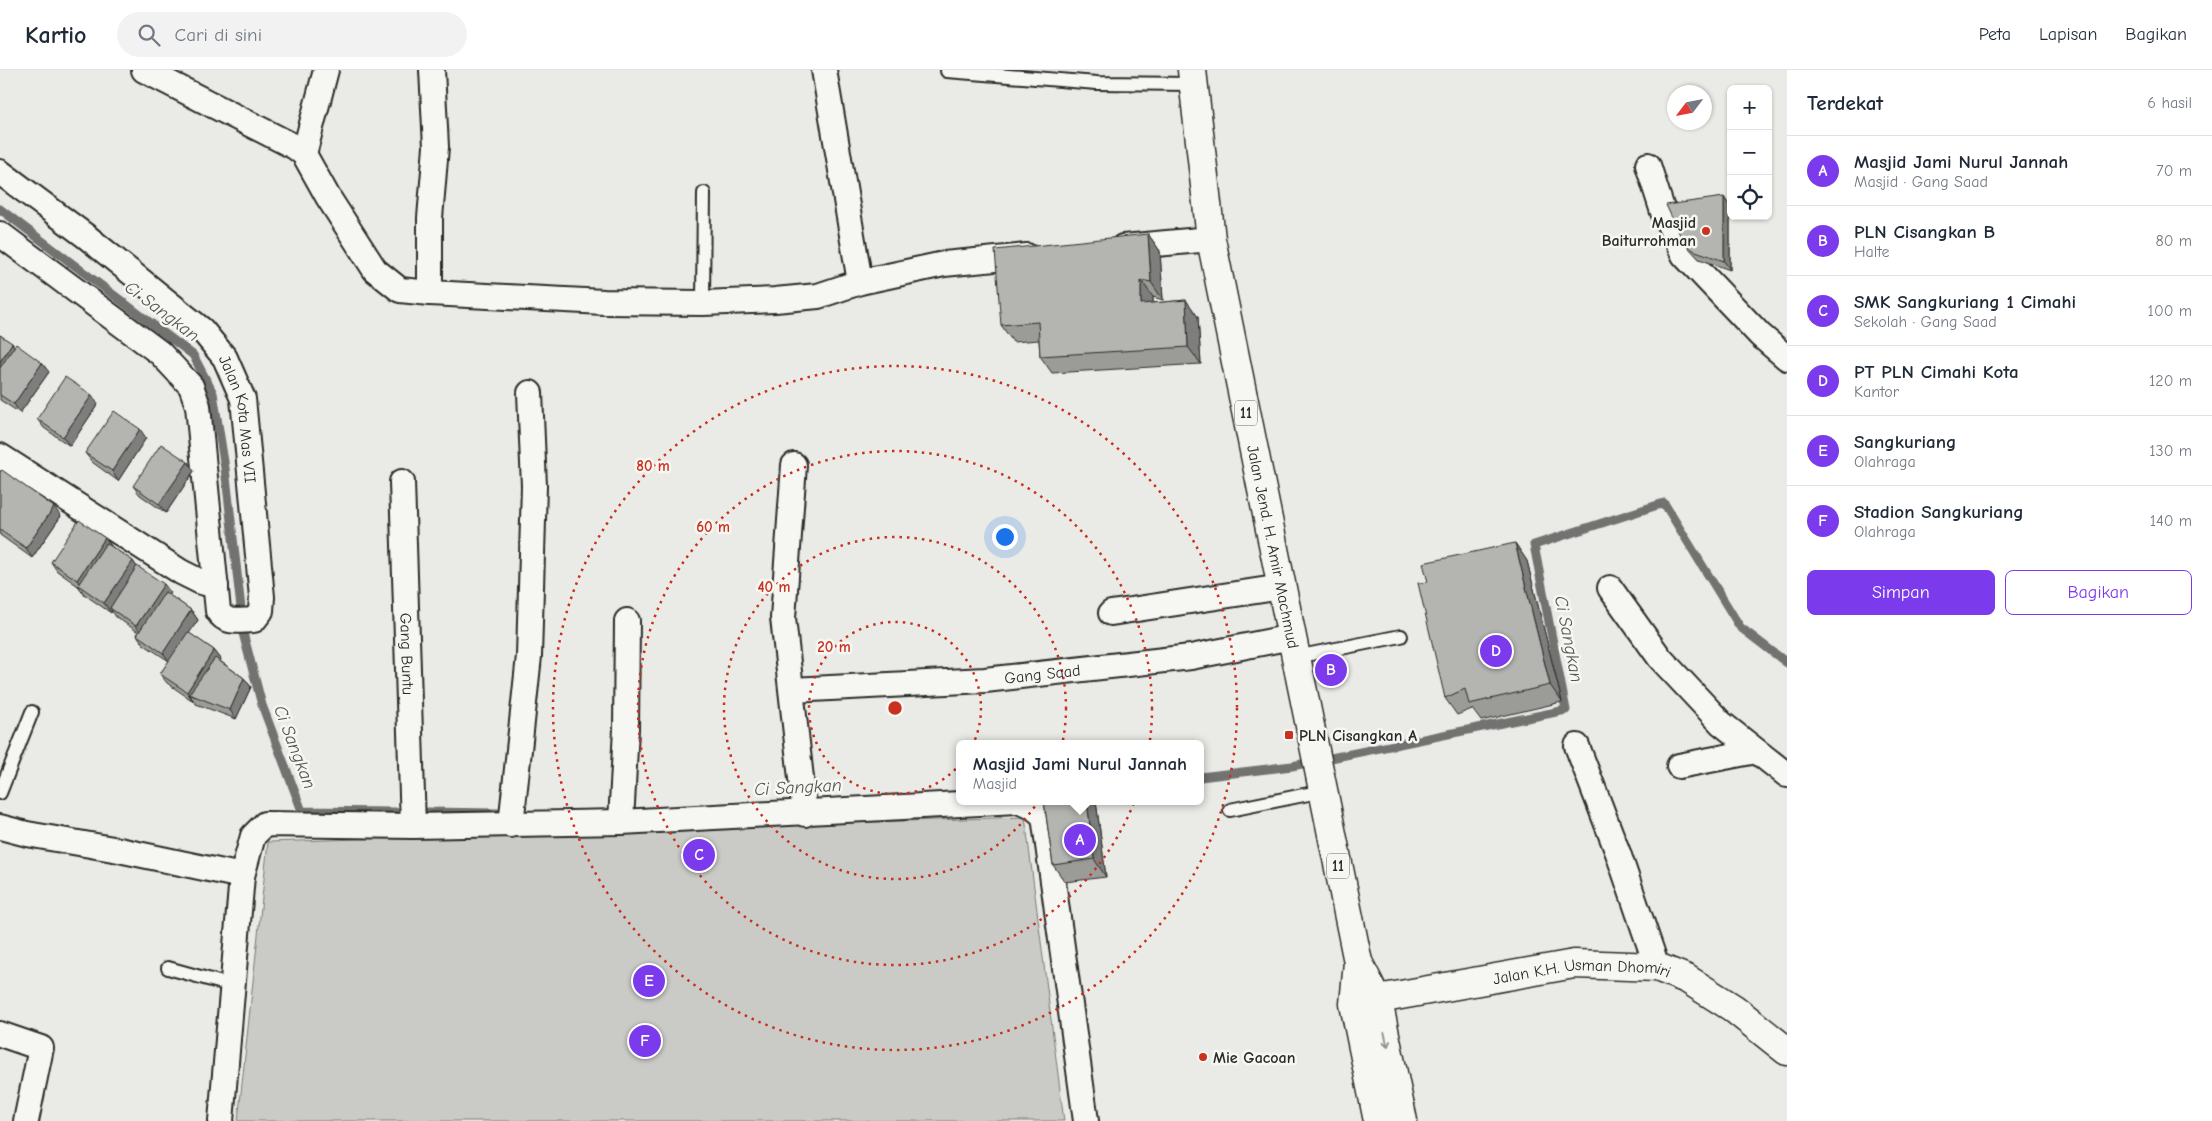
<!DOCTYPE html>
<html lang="id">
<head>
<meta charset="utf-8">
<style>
  body { margin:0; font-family:"Comic Neue",sans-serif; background:#f2f2f3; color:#1f2937 }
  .controls { position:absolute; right:15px; top:15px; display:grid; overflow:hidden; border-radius:8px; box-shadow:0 1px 4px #0004 }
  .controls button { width:45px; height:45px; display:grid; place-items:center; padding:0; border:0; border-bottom:1px solid #e0e1e3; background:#fff; color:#1f2937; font:25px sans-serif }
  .compass { position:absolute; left:1667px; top:15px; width:45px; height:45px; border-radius:50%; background:#fff; box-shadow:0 1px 4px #0004; rotate:238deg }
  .you { position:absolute; left:1004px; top:466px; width:18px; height:18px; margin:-12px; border:4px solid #fff; border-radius:50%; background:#1a73e8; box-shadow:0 0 0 8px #1a73e833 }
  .badge { display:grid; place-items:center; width:32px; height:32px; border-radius:50%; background:#7c3aed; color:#fff; font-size:16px; font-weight:700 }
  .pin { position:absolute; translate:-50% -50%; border:2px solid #fff; box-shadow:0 1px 5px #0006 }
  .popup { position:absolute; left:956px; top:670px; width:248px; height:65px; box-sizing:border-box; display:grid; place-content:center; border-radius:8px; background:#fff; filter:drop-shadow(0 1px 4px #0005); font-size:16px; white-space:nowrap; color:#747a83 }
  .popup b { font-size:19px; color:#1f2937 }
  .popup::after { content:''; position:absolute; left:50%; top:100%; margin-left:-10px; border:10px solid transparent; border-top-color:#fff }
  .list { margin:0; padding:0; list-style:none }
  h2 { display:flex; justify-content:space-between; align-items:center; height:65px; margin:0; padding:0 20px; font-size:21px }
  h2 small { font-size:16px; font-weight:400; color:#747a83 }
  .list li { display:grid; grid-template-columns:32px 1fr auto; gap:15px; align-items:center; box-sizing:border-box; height:70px; padding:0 20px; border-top:1px solid #e0e1e3 }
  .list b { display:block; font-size:19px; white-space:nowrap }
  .list p { margin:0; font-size:16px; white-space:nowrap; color:#747a83 }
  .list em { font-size:16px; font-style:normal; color:#747a83 }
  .actions { display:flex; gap:10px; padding:15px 20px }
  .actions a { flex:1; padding:11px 0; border:1px solid #7c3aed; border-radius:8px; text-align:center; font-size:18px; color:#7c3aed }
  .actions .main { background:#7c3aed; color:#fff }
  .icon { flex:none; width:28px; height:28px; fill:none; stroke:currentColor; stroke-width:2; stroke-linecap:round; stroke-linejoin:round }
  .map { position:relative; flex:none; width:1787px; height:1051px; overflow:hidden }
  header { display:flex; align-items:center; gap:30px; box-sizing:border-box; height:70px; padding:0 25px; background:#fff; border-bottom:1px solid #e0e1e3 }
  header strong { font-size:24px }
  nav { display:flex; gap:28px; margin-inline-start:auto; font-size:18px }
  .search { width:350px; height:45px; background:#f2f2f3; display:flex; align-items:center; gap:12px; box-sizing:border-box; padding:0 18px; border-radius:28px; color:#747a83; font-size:19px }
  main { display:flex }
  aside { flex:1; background:#fff }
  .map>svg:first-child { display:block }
  .green { fill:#cacac7; stroke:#7a7a79 }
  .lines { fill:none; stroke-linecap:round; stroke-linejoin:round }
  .stream { stroke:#727270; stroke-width:9 }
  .lane-casing { stroke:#2b2b2b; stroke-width:16 }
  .street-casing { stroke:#2b2b2b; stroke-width:28 }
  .secondary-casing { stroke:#2b2b2b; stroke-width:31 }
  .highway-casing { stroke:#2b2b2b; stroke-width:31 }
  .lane { stroke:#f6f6f2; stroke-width:12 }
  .street { stroke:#f6f6f2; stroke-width:24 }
  .secondary { stroke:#f6f6f2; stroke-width:28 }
  .highway { stroke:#f6f6f2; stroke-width:28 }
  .wall { fill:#9b9b98; stroke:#2b2b2b }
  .shaded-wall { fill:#7e7e7c; stroke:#2b2b2b }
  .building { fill:#b4b4b1; stroke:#2b2b2b }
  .oneway { stroke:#90908e }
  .ring { fill:none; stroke:#c8321e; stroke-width:2.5; stroke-dasharray:2.5 5 }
  .poi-dot { fill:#c8321e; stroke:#f6f6f2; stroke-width:2 }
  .labels { text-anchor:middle; stroke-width:5; stroke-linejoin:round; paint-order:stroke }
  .shield { fill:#f6f6f2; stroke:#686867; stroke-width:1 }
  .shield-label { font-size:15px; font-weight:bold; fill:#2b2b2b }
  .poi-label { font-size:16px; font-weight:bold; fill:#2b2b2b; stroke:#f6f6f2; text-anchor:start }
  .street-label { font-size:16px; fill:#2b2b2b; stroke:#f6f6f2 }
  .water-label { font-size:18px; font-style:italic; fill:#545453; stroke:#f6f6f2 }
  .centre { fill:#c8321e; stroke:#f6f6f2; stroke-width:2.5 }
  .ring-label { font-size:15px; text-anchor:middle; font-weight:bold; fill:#c8321e; stroke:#f6f6f2; stroke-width:5; stroke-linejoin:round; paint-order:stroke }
</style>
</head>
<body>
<header>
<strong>Kartio</strong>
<div class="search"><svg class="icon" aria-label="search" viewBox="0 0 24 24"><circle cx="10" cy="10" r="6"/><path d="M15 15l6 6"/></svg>Cari di sini</div>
<nav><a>Peta</a><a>Lapisan</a><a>Bagikan</a></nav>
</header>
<main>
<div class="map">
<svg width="1787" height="1051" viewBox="0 0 1787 1051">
  <rect width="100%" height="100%" fill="#eaeae6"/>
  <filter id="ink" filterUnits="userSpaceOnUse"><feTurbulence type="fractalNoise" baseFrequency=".02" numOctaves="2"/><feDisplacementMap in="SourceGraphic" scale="10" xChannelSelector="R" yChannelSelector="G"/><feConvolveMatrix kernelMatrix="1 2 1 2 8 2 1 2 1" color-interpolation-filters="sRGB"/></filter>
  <g filter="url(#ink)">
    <polygon class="green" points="1025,747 1064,1051 238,1051 268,772"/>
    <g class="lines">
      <g class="stream">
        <polyline points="0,139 193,285 213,323 225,398 241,538"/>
        <polyline points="243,563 262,635 302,741 395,742"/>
        <polyline points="1200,707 1292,696 1566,640 1534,475 1664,433 1740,557 1787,593"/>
        <polyline points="428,742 497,743"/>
      </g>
      <defs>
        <g id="lane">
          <polyline points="947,1 1097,13 1193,14"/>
          <polyline points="703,233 704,123"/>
          <polyline points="1296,587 1401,566"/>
          <polyline points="0,723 32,642"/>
          <polyline points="1230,740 1323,721"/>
          <polyline points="168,898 233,916"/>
        </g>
        <g id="street">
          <polyline points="144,0 295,77 304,84 328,127 375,200 400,220 430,223 604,232 703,233 775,230 818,226 860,212 944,194 1027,186"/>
          <polyline points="824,0 860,212"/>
          <polyline points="304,84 326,0"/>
          <polyline points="1648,95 1663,142 1684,185 1760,265 1787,288"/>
          <path id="s1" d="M0,102l87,65 115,93 23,28 18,41 19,198 -1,14 -7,9c-14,0 -28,5 -36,-9l-20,-205 -7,-20 -31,-33 -160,-119"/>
          <polyline points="1123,177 1211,169"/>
          <polyline points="430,223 430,148 436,77 432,0"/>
          <polyline points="0,386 181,502 201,512 216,516"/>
          <polyline points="794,395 783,548 805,744"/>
          <path id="s2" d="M402,412l11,344"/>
          <polyline points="1610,518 1660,588 1721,653 1787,705"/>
          <polyline points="1111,543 1282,517"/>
          <path id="s3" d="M792,620l193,-10 206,-23 101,-20"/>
          <polyline points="1577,676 1618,783 1657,897"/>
          <polyline points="1679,696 1756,681"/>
          <polyline points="1018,731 1033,737 1044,746 1086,1051"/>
          <polyline points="621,752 626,659 627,551"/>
          <polyline points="511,755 529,586 534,416 530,323"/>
          <polyline points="0,757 27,764 119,780 242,806"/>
          <polyline points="0,964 41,978 26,1051"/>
          <polyline points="221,1051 242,806 253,766 265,754 413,756 621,752 1017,731"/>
        </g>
        <g id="secondary">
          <path id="s4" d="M1356,933l218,-39 83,3 30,12 46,29 54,43"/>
        </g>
        <g id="highway">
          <path id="s5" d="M1192,0l19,169 147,723 20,39 25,120"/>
          <polyline points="1358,892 1354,934 1378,1051"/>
        </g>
      </defs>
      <use href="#lane" class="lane-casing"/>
      <use href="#street" class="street-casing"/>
      <use href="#secondary" class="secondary-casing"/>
      <use href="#highway" class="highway-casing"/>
      <use href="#lane" class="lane"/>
      <use href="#street" class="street"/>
      <use href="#secondary" class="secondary"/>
      <use href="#highway" class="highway"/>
    </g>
    <g class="wall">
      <polygon points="1724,127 1730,137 1730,200 1699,189 1689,178 1682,169"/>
      <polygon points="1148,164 1160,181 1163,230 1153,227 1153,233 1186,230 1198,247 1201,294 1052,303 1040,286 1039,270 1013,272 1001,255"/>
      <polygon points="0,265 49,302 20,343 0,330"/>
      <polygon points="98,334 70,376 44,358 37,349"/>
      <polygon points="146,368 118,411 92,392 85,383"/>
      <polygon points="194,401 166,443 140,425 133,416"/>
      <polygon points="0,402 61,446 32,488 0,465"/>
      <polygon points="105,468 112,477 133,491 137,497 171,523 169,525 191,540 198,550 189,563 214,580 221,589 220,591 244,608 251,617 236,649 196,634 194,631 193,631 167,613 160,604 169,591 143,574 137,565 138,562 116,547 112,541 111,543 85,525 78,516 57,501 51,492"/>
      <polygon points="1515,473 1527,491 1562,632 1481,651 1472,639 1457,645 1445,628 1428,512"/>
      <polygon points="1044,731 1096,731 1106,807 1065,812 1053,795"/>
    </g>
    <g class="shaded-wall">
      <polygon points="1724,127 1730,137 1730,200 1724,191"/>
      <polygon points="1148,164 1160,181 1163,230 1151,212"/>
      <polygon points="1141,210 1153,227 1153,251 1141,234"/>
      <polygon points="1186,230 1198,247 1201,294 1188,277"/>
      <polygon points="12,273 19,283 0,311 0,292"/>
      <polygon points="42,293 49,302 20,343 14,334"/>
      <polygon points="92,325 98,334 70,376 63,367"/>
      <polygon points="140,359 146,368 118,411 112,401"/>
      <polygon points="188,392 194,401 166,443 159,434"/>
      <polygon points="54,437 61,446 32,488 26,478"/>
      <polygon points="105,468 112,477 83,519 77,510"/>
      <polygon points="1515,473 1527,491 1562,632 1550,615"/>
      <polygon points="133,491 139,500 110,538 112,541 111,543 104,533"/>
      <polygon points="164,514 171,523 142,565 136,556"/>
      <polygon points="191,540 198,550 170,592 163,583"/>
      <polygon points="214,580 221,589 196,627 189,624 194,631 193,631 187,622"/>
      <polygon points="244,608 251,617 236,649 230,640"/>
      <polygon points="1087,731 1096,731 1106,807 1094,789"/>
    </g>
    <g class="building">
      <polygon points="1724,127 1724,191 1693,180 1682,169 1666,135"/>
      <polygon points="1148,164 1151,212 1141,210 1141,234 1186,230 1188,277 1040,286 1038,252 1001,255 995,180"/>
      <polygon points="0,265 12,273 0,292"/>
      <polygon points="16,274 42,293 14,334 0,325 0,298"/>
      <polygon points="65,307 92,325 63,367 37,349"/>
      <polygon points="114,341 140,359 112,401 85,383"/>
      <polygon points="161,374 188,392 159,434 133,416"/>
      <polygon points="2,400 54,437 26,478 0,460 0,402"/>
      <polygon points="79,450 105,468 77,510 51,492"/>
      <polygon points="106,473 133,491 104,533 78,515"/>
      <polygon points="1515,473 1550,615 1469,634 1465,619 1445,628 1418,513 1428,512 1423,493"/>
      <polygon points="137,496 164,514 136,556 110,538"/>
      <polygon points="165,522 191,540 163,583 137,565"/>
      <polygon points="188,562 214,580 187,622 160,604"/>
      <polygon points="215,588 244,608 230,640 189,624"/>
      <polygon points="1044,731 1087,731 1094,789 1053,795"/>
    </g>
    <defs><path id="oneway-shaft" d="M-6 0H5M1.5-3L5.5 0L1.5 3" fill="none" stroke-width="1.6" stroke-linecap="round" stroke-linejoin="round" transform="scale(1.25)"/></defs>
    <use class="oneway" href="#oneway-shaft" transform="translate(1386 970) rotate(78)"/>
  </g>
  <g class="ring">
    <circle cx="895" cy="638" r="86"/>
    <circle cx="895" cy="638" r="171"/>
    <circle cx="895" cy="638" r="257"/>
    <circle cx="895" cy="638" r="342"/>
  </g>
  <g class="poi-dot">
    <circle cx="1706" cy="161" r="5"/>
    <rect x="1284" y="660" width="10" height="10" rx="2.5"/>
    <circle cx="1203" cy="987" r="5"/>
  </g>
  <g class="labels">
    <g class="shield">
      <rect x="1235" y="330.5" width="22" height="25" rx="4"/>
      <rect x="1327" y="783.5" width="22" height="25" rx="4"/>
    </g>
    <g class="shield-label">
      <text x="1246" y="348">11</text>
      <text x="1338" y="801">11</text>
    </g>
    <g class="poi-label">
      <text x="1696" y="158" text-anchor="end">Masjid<tspan x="1696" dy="18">Baiturrohman</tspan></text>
      <text x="1299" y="671">PLN Cisangkan A</text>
      <text x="1213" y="993">Mie Gacoan</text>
    </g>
    <g class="street-label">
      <text dy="6" stroke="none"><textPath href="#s1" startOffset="356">Jalan Kota Mas VII</textPath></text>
      <text dy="6" stroke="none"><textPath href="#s5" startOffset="484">Jalan Jend. H. Amir Machmud</textPath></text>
      <text dy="6" stroke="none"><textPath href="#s2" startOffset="172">Gang Buntu</textPath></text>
      <text dy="6" stroke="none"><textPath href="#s3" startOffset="251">Gang Saad</textPath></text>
      <text dy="6" stroke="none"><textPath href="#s4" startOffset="229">Jalan K.H. Usman Dhomiri</textPath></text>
    </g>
    <g class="water-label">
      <text transform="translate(162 241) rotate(37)" y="6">Ci Sangkan</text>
      <text transform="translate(1569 569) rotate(79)" y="6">Ci Sangkan</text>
      <text transform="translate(295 677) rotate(69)" y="6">Ci Sangkan</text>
      <text transform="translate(798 717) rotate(-3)" y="6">Ci Sangkan</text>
    </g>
  </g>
  <circle cx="895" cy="638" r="8" class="centre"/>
  <g class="ring-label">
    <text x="653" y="401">80 m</text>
    <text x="713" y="462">60 m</text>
    <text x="774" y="522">40 m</text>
    <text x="834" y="582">20 m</text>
  </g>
</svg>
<div class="controls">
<button>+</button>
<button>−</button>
<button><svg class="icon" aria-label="locate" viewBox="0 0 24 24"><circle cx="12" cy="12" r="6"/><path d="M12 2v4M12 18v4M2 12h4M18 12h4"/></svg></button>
</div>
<svg class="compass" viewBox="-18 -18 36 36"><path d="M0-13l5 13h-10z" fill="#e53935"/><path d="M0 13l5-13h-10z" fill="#747a83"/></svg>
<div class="you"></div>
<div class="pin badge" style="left:1080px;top:770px">A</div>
<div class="popup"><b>Masjid Jami Nurul Jannah</b>Masjid</div>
<div class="pin badge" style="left:1331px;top:600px">B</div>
<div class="pin badge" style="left:699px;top:785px">C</div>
<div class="pin badge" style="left:1496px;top:581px">D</div>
<div class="pin badge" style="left:649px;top:911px">E</div>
<div class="pin badge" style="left:645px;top:971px">F</div>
</div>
<aside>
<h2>Terdekat<small>6 hasil</small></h2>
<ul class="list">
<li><span class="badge">A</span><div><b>Masjid Jami Nurul Jannah</b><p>Masjid · Gang Saad</p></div><em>70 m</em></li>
<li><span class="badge">B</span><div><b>PLN Cisangkan B</b><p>Halte</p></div><em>80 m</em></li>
<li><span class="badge">C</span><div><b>SMK Sangkuriang 1 Cimahi</b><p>Sekolah · Gang Saad</p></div><em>100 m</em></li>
<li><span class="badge">D</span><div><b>PT PLN Cimahi Kota</b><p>Kantor</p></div><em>120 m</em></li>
<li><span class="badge">E</span><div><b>Sangkuriang</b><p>Olahraga</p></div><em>130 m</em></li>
<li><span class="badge">F</span><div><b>Stadion Sangkuriang</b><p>Olahraga</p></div><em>140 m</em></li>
</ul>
<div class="actions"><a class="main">Simpan</a><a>Bagikan</a></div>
</aside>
</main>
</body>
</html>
